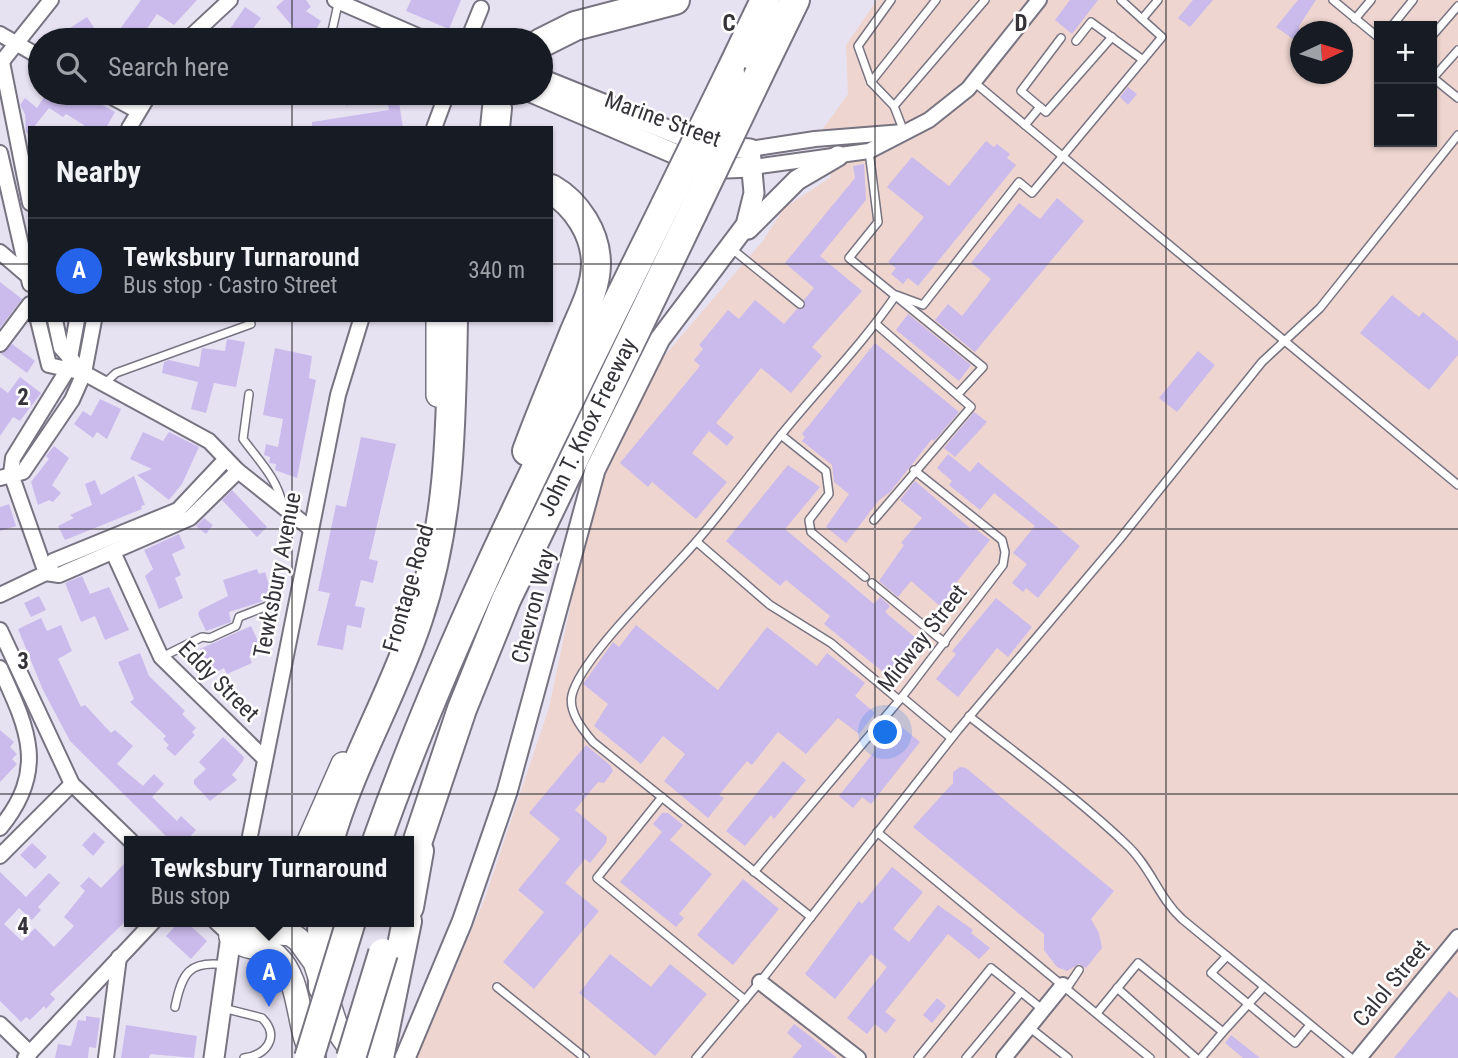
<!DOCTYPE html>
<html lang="en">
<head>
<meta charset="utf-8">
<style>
  body { margin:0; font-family:"Roboto Condensed",sans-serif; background:#20242c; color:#f1f3f6 }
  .controls { position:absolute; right:21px; top:21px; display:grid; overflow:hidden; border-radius:0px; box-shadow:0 2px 5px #0004 }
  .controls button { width:63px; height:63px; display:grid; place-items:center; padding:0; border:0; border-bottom:2px solid #363941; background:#171b24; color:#f1f3f6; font:35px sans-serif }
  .compass { position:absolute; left:1290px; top:21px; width:63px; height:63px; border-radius:50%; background:#171b24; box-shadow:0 2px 5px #0004; rotate:86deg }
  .you { position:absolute; left:886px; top:733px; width:24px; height:24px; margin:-18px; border:5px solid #fff; border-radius:50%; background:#1a73e8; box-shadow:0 0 0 10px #1a73e833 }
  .badge { display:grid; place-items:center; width:46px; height:46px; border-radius:50%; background:#2563eb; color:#fff; font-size:23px; font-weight:700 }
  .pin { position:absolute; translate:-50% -58px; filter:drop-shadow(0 2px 4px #0008) }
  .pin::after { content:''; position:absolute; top:37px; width:24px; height:21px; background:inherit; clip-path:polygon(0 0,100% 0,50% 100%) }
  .popup { position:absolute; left:124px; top:836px; width:290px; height:91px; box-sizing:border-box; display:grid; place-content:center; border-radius:0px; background:#171b24; filter:drop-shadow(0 2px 5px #0005); font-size:23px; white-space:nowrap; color:#9ea1a6 }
  .popup b { font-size:26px; color:#f1f3f6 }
  .popup::after { content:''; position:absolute; left:50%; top:100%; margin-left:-14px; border:14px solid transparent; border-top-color:#171b24 }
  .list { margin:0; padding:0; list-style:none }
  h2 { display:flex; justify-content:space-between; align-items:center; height:91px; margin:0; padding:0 28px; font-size:30px }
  h2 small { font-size:23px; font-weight:400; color:#9ea1a6 }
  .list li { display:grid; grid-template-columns:46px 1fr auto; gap:21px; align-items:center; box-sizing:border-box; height:105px; padding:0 28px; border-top:2px solid #363941 }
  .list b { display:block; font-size:26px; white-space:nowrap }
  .list p { margin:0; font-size:23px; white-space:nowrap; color:#9ea1a6 }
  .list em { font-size:23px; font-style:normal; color:#9ea1a6 }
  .icon { flex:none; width:38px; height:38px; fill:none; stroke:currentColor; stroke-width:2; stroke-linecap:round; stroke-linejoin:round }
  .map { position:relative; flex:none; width:1458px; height:1058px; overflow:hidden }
  .search { position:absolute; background:#171b24; box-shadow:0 2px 5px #0004; left:28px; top:28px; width:525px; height:77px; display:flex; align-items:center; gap:18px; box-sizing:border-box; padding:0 24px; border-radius:38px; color:#9ea1a6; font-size:26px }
  .panel { position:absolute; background:#171b24; box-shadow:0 2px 5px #0004; left:28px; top:126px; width:525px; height:196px; border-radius:0px }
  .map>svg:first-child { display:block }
  .industrial { fill:#eed5cf; fill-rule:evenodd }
  .building { fill:#cbbbed }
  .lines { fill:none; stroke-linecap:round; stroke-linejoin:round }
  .service-casing { stroke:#777381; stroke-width:10 }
  .minor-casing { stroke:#777381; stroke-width:18 }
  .tertiary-casing { stroke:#777381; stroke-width:23 }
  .primary-casing { stroke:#777381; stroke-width:26 }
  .motorway-casing { stroke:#777381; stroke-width:32 }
  .service { stroke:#fff; stroke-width:7 }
  .minor { stroke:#fff; stroke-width:14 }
  .tertiary { stroke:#fff; stroke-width:19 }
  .primary { stroke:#fff; stroke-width:23 }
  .motorway { stroke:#fff; stroke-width:28 }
  .motorway-bridge-casing { stroke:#777381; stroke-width:32; stroke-linecap:butt }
  .motorway-bridge { stroke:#fff; stroke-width:28 }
  .grid { fill:none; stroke:#353339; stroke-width:2; stroke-opacity:0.55 }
  .labels { text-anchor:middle; stroke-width:5; stroke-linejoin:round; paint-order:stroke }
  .street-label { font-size:23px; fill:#353339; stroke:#fff }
  .grid-label { font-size:23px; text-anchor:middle; font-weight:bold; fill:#353339; stroke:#fff; stroke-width:5; stroke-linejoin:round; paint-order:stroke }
</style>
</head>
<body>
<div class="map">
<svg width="1458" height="1058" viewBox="0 0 1458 1058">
  <rect width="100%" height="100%" fill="#e7e2f2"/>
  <path class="industrial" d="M877,0h581v1058h-1041l68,-160 64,-190 43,-205 61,-134 109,-127 22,-34 47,-31 -9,-47 26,-36 -2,-49zM1379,26h53v116h-53zM1300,32h42v42h-42z"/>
  <g class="building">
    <polygon points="141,0 197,0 174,25 157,14 139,40 112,40"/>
    <polygon points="284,0 306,0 311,7 306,11 321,21 309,40 304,40 276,7"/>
    <polygon points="411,0 461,0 449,29 406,11"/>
    <polygon points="1070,0 1098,0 1072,34 1055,20"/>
    <polygon points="1193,0 1213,0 1190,27 1178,18"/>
    <polygon points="1298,0 1316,0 1299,26 1300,44 1276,27"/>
    <polygon points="245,7 261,18 252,30 266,40 231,40 225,36"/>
    <polygon points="87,17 102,40 67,40 62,33"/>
    <polygon points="1128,87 1137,94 1128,105 1120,97"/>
    <polygon points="59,93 74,93 91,104 93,100 115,112 106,128 82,128 84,125 66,114 63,117 49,108 33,128 30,128 28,134 26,132 25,114 20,105 25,98 37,108 46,94 55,100"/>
    <polygon points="317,93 353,93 348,106"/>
    <polygon points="399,102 403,128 312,128 312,122 389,110 388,104"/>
    <polygon points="986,141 994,147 997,144 1010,154 1007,158 1016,165 918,286 908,278 903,284 891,274 896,268 888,262 924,217 887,187 912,157 949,186"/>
    <polygon points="864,164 866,200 820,256 862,291 812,347 822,356 791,393 761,368 716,423 734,437 727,446 709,431 692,453 727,482 696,519 652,482 648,487 620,463 700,366 694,360 703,349 699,345 728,310 739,319 755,300 784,324 797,309 804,308 804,300 814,288 785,263 855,178 853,166"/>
    <polygon points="1057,198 1084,221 975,352 935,320 948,304 962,316 991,279 971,263 1019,203 1040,219"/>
    <polygon points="0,282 22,299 0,328"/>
    <polygon points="1392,295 1419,317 1423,312 1458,341 1458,355 1429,390 1360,333"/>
    <polygon points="908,314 971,365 959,381 896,330"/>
    <polygon points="227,339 245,342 236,387 214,383 206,413 191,409 198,382 162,373 164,362 169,360 199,367 202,348 225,351"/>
    <polygon points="875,343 959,412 934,441 932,439 890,492 879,500 846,543 826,527 849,494 834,482 832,465 802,441 805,437 802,434"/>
    <polygon points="12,344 35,361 27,373 0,353"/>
    <polygon points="275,348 312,356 309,378 316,380 297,478 275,470 276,464 269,463 270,457 264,455 266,444 278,447 283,419 263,415"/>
    <polygon points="1198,351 1215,365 1177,412 1159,398"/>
    <polygon points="20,377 41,393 20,421 13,417 0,436 0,387 8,393"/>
    <polygon points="100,399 121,409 107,439 97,432 93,438 74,424 83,411 91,416"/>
    <polygon points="974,412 987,422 955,457 944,448"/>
    <polygon points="143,432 163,441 169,432 199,447 182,484 169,500 137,475 152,469 130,459"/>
    <polygon points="361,437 396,444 369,559 378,561 373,583 361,580 355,606 365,608 361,628 347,625 343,650 317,645 330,593 318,591 336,505 346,507"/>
    <polygon points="54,446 69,458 52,485 61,493 53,502 49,500 38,505 31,482 49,459 46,456"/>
    <polygon points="948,454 970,472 978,462 1080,546 1038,598 1026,588 1023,592 1012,583 1027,564 1013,553 1035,526 994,493 980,510 949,485 952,481 937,468"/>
    <polygon points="788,465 820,487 785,529 874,604 880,597 890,606 885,612 923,644 893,680 824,624 830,616 786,580 780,586 726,541"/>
    <polygon points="134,476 145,505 141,506 142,509 65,540 58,526 74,518 70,515 92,505 85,484 95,480 101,495"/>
    <polygon points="915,481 971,529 973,527 990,540 956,583 967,591 948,613 911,581 898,597 879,581 904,545 901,543 922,518 900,500"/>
    <polygon points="232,490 267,527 257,537 222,500"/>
    <polygon points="9,504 16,526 0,531 0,507"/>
    <polygon points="204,518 213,525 206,534 196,526"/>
    <polygon points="179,534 185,548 172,554 181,575 175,578 183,598 159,609 145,576 153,569 144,550"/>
    <polygon points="257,569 259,574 265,572 273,598 229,612 231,622 206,631 198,614 200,610 228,596 223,580"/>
    <polygon points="82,576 90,594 109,587 129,630 105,640 95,616 81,622 65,583"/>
    <polygon points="39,596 46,610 31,617 24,603"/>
    <polygon points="996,598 1032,627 1008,657 997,648 958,697 936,679 956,654 952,651"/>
    <polygon points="41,618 47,631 61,625 72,651 58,659 81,707 85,705 111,733 115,730 133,746 117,764 143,786 154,774 164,784 152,797 177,821 181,816 196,830 186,841 171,841 70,741 43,690 18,629"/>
    <polygon points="636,625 718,690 767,627 817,666 827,653 865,683 855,696 875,713 859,734 838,718 806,754 778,732 752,765 747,761 719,795 724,798 708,818 664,781 685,754 663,736 641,764 594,726 608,704 583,684 613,642 619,647"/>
    <polygon points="251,626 262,650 249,656 252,663 227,674 224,668 212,674 200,649"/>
    <polygon points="140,653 149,676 185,711 182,714 196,728 192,732 195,735 175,756 166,748 169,745 163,739 166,736 130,702 134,699 118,662"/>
    <polygon points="897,723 920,742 871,804 862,797 853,808 839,796"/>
    <polygon points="0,730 14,742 10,747 17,754 12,759 17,764 0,782"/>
    <polygon points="223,737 244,757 243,761 232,775 237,780 210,801 194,784 194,780 206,769 199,762"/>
    <polygon points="586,745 611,766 613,771 604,783 598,782 575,810 607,837 606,843 590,863 585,859 565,883 599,911 534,989 503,962 544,912 518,890 560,839 529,813"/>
    <polygon points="783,761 806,780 774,819 771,815 745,846 726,831"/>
    <polygon points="960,767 966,768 1114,891 1091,919 1099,933 1102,948 1086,968 1079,964 1067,971 1057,967 1044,950 1044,934 913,827 953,783 953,772"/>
    <polygon points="662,813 668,813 683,825 670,840 712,874 679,914 684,918 676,927 620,882 662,832 653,824"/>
    <polygon points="94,832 105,842 93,856 82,845"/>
    <polygon points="32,843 47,857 35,869 20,855"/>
    <polygon points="129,859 129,918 50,994 55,999 46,1009 44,1006 30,1020 26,1017 21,1022 0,1001 0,872 26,897 49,873 60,883 38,907 41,910 32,920 19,908 4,924 22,941 35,928 54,947 74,926 64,917 85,891 80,886 89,877 101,888"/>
    <polygon points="892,867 923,892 893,929 909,942 938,905 973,930 971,933 990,948 979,959 948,934 885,1012 896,1020 886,1033 875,1024 867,1034 847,1018 887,967 871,954 835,999 805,974 859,901 862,904"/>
    <polygon points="743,879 779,909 733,965 697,935"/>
    <polygon points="180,921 185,921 207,941 191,959 166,936"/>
    <polygon points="610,954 651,987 670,964 707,994 655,1056 579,993"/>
    <polygon points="1449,991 1458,998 1458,1058 1394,1058"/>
    <polygon points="937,998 946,1006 932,1023 923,1015"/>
    <polygon points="86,1016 100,1018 96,1048 89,1047 88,1058 55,1058 58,1044 71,1046 78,1020 86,1021"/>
    <polygon points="794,1024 810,1036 837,1058 792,1058 802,1046 787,1033"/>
    <polygon points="126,1025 197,1036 194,1058 150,1054 149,1058 121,1058"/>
    <polygon points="1231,1035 1260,1058 1243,1058 1225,1043"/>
  </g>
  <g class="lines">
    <defs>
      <g id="service">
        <polyline points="891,0 858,46 871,82 894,106 904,132"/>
        <polyline points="1121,0 1142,19 1158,0"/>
        <polyline points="1333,0 1379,38"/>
        <polyline points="1355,19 1371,0"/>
        <polyline points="1392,26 1413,0"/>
        <polyline points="1432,36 1458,6"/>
        <polyline points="1061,38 1021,91 1046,112 1112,37"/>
        <polyline points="330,40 338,4"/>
        <polyline points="1076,41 1091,22 1143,60"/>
        <polyline points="1432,77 1458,98"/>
        <polyline points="1433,78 1458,50"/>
        <polyline points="871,82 936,0"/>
        <polyline points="974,82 1025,125 1040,107"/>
        <polyline points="894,106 985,0"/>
        <polyline points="1025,125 1458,485"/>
        <polyline points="869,151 878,222 849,258 983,367 958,394"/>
        <polyline points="732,249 800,304"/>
        <polyline points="104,384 116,373 251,324"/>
        <path d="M249,394l-6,45c16,22 34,39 40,67"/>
        <polyline points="781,435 826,471 829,494 809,520 811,532 865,577"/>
        <polyline points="874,520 971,407 876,324"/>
        <polyline points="697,542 770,605 831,643 899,700"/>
        <polyline points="872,583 945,643"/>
        <polyline points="162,657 202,637 210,638 236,626 239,617 270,605"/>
        <polyline points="902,697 951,738"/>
        <path d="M969,716c53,42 110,83 159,130 23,22 31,52 54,73l169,139"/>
        <polyline points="662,797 597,878 745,1000"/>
        <polyline points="877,832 1150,1058"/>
        <polyline points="754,872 902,697 1003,565 1005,552 1002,540 914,470"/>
        <path d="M811,917l-218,-175c-10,-12 -25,-30 -21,-47 9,-38 94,-118 123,-152 31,-35 57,-72 86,-108 38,-47 81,-90 115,-140l27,10 96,-123 13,11 130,-156 -20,-18"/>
        <polyline points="1227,956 1211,973 1295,1043 1310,1025"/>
        <polyline points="497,987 585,1058"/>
        <polyline points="1067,988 1079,970"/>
        <polyline points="1117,988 1196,1058"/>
        <path d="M175,1007c7,-34 14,-47 51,-42"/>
        <path d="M223,1008l39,10c19,19 4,37 -18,40"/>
        <polyline points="1097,1013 1138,963 1223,1032 1201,1058"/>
        <polyline points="1029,1027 1068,1058"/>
        <polyline points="1223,1032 1264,987"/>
        <polyline points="696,1058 760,982 958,730 1119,540 1262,362 1320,308 1458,135"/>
        <polyline points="918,1058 991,968 1042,1009"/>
        <polyline points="966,1058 1021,992"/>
      </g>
      <g id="minor">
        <polyline points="335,0 427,40"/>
        <polyline points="0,34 40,57"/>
        <polyline points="187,40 230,0"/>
        <polyline points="468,40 481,8"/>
        <polyline points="2,62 30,203"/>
        <polyline points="0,64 51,0"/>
        <polyline points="105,93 138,111"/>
        <polyline points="129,128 150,93"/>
        <polyline points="434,128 447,93"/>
        <polyline points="750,149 815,139 903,132"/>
        <polyline points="0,153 30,284"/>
        <polyline points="753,167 869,151 929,120 968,89 1039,0"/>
        <polyline points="0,252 28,276"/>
        <polyline points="38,320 49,365 84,373 209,441 238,471 311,529"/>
        <polyline points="55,320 61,348 74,362"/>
        <polyline points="0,344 30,304"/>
        <polyline points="0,478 23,472 72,400 84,373 94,320"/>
        <polyline points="113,552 161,657 265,759"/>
        <polyline points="46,573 11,474 13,458 68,369 77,320"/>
        <polyline points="46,573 59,575 190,518 238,471"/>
        <polyline points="0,595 46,573 53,561 178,510 226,459"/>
        <polyline points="0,630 72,784 131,841"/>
        <path d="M0,668c28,61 48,102 0,160"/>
        <polyline points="249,841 338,395 361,320"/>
        <polyline points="0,856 72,784"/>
        <polyline points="215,921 231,936"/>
        <polyline points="760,982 858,1058"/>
        <polyline points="0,1024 30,1053"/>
        <polyline points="25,1058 154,921"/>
        <polyline points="106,1058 119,957"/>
        <polyline points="1004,1058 1063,985"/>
        <polyline points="1359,1058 1458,937"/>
      </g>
      <g id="tertiary">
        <polyline points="533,93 687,159 726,168 753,167"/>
        <polyline points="748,229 797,180 838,156"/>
        <polyline points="214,1058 231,936"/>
        <polyline points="405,1058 462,922 507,792 595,470 660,339 746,225 754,193 750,149 705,145 541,79"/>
      </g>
      <g id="primary">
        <polyline points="438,395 438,320"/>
        <polyline points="309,841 343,764"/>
        <polyline points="231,936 247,930 291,934 299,940 315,962 337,1029 357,1058"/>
        <path d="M231,936c4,2 9,7 14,9 10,4 21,2 31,11 27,25 20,71 38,102"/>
      </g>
      <g id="motorway">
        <polyline points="541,43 575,26 675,0"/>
        <polyline points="730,73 765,0"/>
        <polyline points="759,74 795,0"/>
        <polyline points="495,128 497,108"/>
        <path d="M527,451c15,-41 32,-80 48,-120 9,-21 21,-44 21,-67 0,-30 -19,-60 -45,-75"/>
        <path d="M329,841c22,-77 64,-146 89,-222 33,-98 33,-197 35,-299"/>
        <path d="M377,841c78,-220 186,-427 289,-637"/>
        <polyline points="409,867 462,709 506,600 692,214"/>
        <polyline points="409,907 419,851"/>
        <polyline points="322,921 323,987"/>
        <polyline points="379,1058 407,921"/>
      </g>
    </defs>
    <use href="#service" class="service-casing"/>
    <use href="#minor" class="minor-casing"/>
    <use href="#tertiary" class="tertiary-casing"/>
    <use href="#primary" class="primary-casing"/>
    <use href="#motorway" class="motorway-casing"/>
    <use href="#service" class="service"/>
    <use href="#minor" class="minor"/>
    <use href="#tertiary" class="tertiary"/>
    <use href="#primary" class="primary"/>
    <use href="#motorway" class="motorway"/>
    <defs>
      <g id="motorway-bridge">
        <polyline points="666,204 730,73"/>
        <polyline points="692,214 759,74"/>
        <polyline points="309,1058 351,921"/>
        <polyline points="351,1058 383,953"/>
      </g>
    </defs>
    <use href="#motorway-bridge" class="motorway-bridge-casing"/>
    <use href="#motorway-bridge" class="motorway-bridge"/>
  </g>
  <path class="grid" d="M292,0v40M583,0v1058M875,0v1058M1166,0v1058M292,93v35M0,264h30M551,264h907M292,320v738M0,529h1458M0,794h1458"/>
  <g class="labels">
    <g class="street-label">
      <text transform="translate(663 119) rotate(20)" y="8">Marine Street</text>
      <text transform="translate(587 427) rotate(-64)" y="8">John T. Knox Freeway</text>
      <text transform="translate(277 575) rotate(-79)" y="8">Tewksbury Avenue</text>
      <text transform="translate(408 588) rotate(-74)" y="8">Frontage Road</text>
      <text transform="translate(533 606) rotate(-76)" y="8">Chevron Way</text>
      <text transform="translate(922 638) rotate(-52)" y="8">Midway Street</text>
      <text transform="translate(219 681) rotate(45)" y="8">Eddy Street</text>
      <text transform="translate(1391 983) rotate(-50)" y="8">Calol Street</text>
    </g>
  </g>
  <g class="grid-label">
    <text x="729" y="31">C</text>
    <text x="1021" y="31">D</text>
    <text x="23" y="405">2</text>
    <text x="23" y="669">3</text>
    <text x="23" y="934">4</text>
  </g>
</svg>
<div class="controls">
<button>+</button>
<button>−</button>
</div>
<svg class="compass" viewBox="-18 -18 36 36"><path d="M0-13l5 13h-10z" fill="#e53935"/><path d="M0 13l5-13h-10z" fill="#9ea1a6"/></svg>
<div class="you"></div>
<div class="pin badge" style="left:269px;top:1007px">A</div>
<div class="popup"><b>Tewksbury Turnaround</b>Bus stop</div>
<div class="search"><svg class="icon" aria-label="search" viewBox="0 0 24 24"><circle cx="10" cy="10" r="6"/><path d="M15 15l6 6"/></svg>Search here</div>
<section class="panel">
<h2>Nearby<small></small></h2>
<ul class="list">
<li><span class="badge">A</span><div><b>Tewksbury Turnaround</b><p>Bus stop · Castro Street</p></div><em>340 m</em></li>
</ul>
</section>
</div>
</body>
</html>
